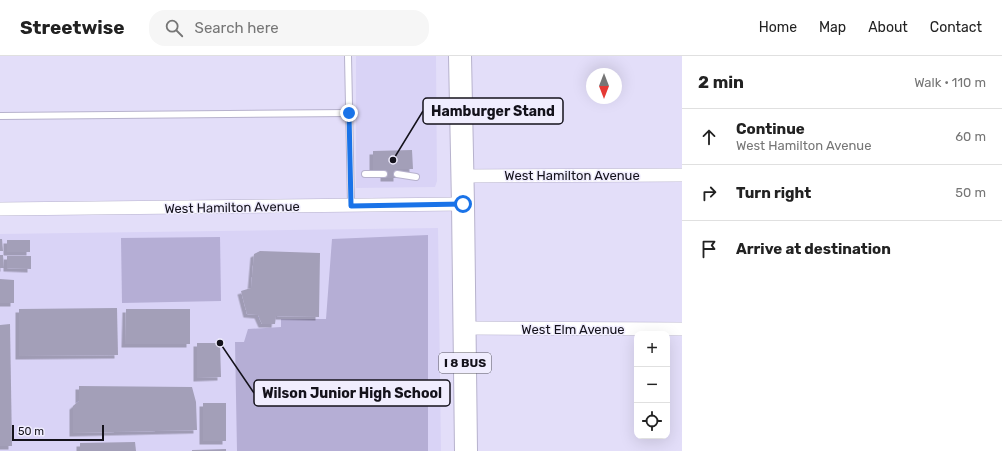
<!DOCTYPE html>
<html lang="en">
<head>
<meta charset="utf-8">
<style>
  body { margin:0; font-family:Rubik,sans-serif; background:#f6f6f6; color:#222 }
  .controls { position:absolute; right:12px; bottom:12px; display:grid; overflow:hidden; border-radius:8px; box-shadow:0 4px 16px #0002 }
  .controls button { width:36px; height:36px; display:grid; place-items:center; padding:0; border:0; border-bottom:1px solid #e0e0e0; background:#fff; color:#222; font:20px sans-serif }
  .compass { position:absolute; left:586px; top:12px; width:36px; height:36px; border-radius:50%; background:#fff; box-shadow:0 4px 16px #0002; rotate:180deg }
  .scale { position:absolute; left:12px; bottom:10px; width:92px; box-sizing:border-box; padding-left:4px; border:2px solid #14121b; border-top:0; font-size:11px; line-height:14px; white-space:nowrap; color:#14121b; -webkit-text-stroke:3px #f0edfe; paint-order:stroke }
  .stop { position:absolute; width:12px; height:12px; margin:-9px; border:3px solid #1a73e8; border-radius:50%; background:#fff }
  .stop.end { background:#1a73e8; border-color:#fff; box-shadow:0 1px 4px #0008 }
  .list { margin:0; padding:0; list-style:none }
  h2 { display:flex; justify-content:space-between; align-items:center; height:52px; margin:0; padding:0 16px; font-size:17px }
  h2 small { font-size:13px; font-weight:400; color:#767676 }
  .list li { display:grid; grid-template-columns:26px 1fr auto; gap:12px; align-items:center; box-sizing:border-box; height:56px; padding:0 16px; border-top:1px solid #e0e0e0 }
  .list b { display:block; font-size:15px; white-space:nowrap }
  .list p { margin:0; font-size:13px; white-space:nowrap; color:#767676 }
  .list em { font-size:13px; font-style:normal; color:#767676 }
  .icon { flex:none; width:22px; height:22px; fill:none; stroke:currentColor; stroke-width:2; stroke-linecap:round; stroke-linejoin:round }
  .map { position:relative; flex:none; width:682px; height:395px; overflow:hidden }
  header { display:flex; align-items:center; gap:24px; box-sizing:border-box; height:56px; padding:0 20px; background:#fff; border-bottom:1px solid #e0e0e0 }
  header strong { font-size:19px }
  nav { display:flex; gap:22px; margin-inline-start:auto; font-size:14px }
  .search { width:280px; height:36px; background:#f6f6f6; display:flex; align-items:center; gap:10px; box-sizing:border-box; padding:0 14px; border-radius:16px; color:#767676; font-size:15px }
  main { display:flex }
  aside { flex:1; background:#fff }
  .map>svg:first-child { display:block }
  .built { fill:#d9d3f6 }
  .green { fill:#b5aed5 }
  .building { fill:#a39fb8; filter:url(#shadow) }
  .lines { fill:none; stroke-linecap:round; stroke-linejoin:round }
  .lane-casing { stroke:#b7b2cd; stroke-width:8 }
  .street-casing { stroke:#b7b2cd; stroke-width:14 }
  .highway-casing { stroke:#b7b2cd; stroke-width:24 }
  .lane { stroke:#fff; stroke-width:6 }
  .street { stroke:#fff; stroke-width:13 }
  .highway { stroke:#fff; stroke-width:22 }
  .route { stroke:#1a73e8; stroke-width:5 }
  .labels { text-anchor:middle; stroke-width:3; stroke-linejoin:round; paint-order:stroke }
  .shield { fill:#f0edfe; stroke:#56545f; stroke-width:1 }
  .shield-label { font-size:12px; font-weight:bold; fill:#14121b }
  .street-label { font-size:13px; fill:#14121b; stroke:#f0edfe }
  .leader { fill:none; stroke:#14121b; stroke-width:1.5 }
  .callout-dot { fill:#14121b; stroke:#f0edfe; stroke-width:1.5 }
  .callout { fill:#f0edfe; stroke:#14121b; stroke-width:1.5 }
  .callout-label { font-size:14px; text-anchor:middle; font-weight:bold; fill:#14121b }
</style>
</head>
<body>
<header>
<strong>Streetwise</strong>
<div class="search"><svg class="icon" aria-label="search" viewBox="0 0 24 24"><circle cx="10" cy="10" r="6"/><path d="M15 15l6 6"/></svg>Search here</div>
<nav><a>Home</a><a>Map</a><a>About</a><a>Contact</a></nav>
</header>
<main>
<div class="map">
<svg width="682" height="395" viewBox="0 0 682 395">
  <defs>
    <filter id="shadow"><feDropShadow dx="-3.5" dy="3.5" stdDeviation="0" flood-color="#0004"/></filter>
  </defs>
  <rect width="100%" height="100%" fill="#e3def9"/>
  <g class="built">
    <polygon points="356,0 436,0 437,125 435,131 356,132"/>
    <polygon points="438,172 441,395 0,395 0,178"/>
  </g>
  <g class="green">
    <polygon points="428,179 428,395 237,395 235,286 244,286 248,273 281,271 281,263 326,263 332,183"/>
    <polygon points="220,181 221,245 122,247 121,182"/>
  </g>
  <g class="building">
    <polygon points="412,94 413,113 397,113 397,122 384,122 384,114 373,114 373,95"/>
    <polygon points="0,183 2,183 3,195 0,195"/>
    <rect x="7" y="184" width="23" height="12"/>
    <polygon points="260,195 320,197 319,261 276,260 275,268 262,268 258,259 247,258 241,235 251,232 254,198"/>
    <polygon points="0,199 3,199 4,212 0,212"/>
    <polygon points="7,200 31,200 31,213 7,212"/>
    <polygon points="0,223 14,224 14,247 0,247"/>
    <polygon points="117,252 118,299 19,300 19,253"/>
    <polygon points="126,253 190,253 190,288 125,288"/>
    <polygon points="10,268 12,390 0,390 0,269"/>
    <polygon points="197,287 220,287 221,321 197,322"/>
    <polygon points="79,330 192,331 196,346 197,374 73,377 73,350 79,345"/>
    <rect x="203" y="347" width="23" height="38"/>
    <polygon points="135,386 136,395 80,395 80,387"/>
    <polygon points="226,393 226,395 192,395 192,394"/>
  </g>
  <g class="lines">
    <defs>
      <g id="lane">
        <polyline points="348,0 351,149"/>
        <polyline points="0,60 349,57"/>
        <polyline points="365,118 384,118"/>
        <polyline points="397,118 416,121"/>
      </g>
      <g id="street">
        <polyline points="462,120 682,119"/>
        <polyline points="0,153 463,148"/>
        <polyline points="465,272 682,273"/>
      </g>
      <polyline id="highway" points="460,0 463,148 466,395"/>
    </defs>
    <use href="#lane" class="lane-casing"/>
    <use href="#street" class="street-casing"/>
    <use href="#highway" class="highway-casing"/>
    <use href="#lane" class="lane"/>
    <use href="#street" class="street"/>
    <use href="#highway" class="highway"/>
  </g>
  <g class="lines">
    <polyline class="route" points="349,57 351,150 463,148"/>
  </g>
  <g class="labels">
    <rect class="shield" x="439" y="297" width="52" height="20" rx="3"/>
    <g class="shield-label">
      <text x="465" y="311">I 8 BUS</text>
    </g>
    <g class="street-label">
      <text x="572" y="124">West Hamilton Avenue</text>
      <text transform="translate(232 151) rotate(-1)" y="5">West Hamilton Avenue</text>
      <text x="573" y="278">West Elm Avenue</text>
    </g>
  </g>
  <path class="leader" d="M393 104L423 55M220 287L254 337"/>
  <g class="callout-dot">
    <circle cx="393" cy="104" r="4"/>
    <circle cx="220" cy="287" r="4"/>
  </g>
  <g class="callout">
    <rect x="423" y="42" width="140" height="26" rx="4"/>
    <rect x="254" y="324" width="196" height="26" rx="4"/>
  </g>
  <g class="callout-label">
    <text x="493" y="60">Hamburger Stand</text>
    <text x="352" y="342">Wilson Junior High School</text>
  </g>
</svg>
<div class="controls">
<button>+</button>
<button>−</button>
<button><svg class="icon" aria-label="locate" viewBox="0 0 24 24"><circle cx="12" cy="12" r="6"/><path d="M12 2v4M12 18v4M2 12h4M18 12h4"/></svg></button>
</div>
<svg class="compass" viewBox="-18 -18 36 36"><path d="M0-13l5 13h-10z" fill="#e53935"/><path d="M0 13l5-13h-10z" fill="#767676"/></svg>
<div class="scale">50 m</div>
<div class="stop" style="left:463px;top:148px"></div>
<div class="stop end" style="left:349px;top:57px"></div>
</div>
<aside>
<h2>2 min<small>Walk · 110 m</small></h2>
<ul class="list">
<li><svg class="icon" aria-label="ahead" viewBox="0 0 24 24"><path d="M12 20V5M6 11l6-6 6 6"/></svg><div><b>Continue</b><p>West Hamilton Avenue</p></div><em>60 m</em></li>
<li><svg class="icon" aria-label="right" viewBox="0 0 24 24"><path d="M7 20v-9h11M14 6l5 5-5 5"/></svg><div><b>Turn right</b></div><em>50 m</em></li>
<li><svg class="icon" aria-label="arrive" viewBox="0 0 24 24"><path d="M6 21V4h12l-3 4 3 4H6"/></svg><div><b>Arrive at destination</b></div></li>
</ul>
</aside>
</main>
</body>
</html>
